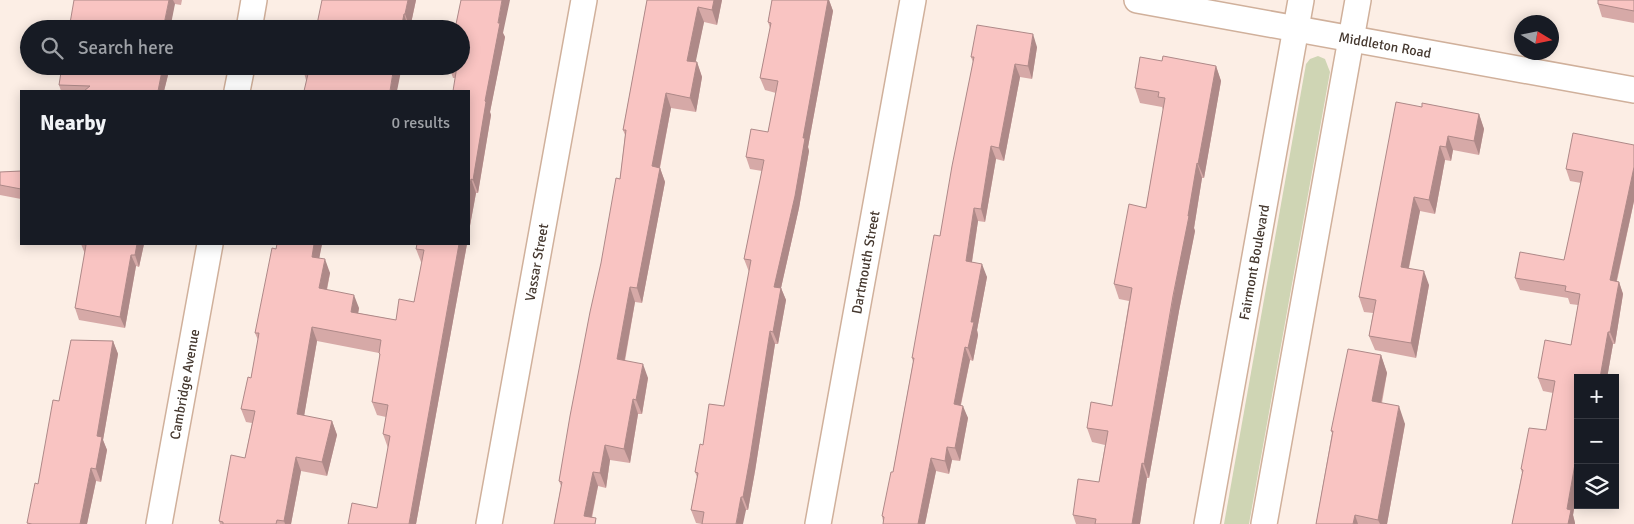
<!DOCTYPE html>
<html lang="en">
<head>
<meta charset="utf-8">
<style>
  body { margin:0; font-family:Signika,sans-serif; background:#20242c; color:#f1f3f6 }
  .controls { position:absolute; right:15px; bottom:15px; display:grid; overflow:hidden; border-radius:0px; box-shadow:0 2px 12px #0003 }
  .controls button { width:45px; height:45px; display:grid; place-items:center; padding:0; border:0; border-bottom:1px solid #363941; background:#171b24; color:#f1f3f6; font:25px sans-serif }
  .compass { position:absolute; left:1514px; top:15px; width:45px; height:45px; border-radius:50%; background:#171b24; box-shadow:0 2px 12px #0003; rotate:100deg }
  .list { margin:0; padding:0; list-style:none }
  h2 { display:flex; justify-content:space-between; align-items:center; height:65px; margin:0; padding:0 20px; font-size:21px }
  h2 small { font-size:16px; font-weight:400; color:#9ea1a6 }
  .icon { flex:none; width:28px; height:28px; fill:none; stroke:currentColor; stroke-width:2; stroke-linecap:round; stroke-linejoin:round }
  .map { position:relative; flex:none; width:1634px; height:524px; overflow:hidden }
  .search { position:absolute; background:#171b24; box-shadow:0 2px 12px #0003; left:20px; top:20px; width:450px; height:55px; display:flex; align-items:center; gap:12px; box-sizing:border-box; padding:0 18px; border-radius:28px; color:#9ea1a6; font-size:19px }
  .panel { position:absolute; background:#171b24; box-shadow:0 2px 12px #0003; left:20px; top:90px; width:450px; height:155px; border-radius:0px }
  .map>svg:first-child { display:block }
  .green { fill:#cfd5b4 }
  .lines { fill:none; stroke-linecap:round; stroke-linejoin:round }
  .minor-casing { stroke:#d0b09b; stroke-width:28 }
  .minor { stroke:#fff; stroke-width:25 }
  .wall { fill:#d6a9a7 }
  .shaded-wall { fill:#ae8988 }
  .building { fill:#f9c4c2; stroke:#ae8988 }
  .labels { text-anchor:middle; stroke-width:5; stroke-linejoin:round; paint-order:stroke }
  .street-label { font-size:14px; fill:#45382f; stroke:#fceee5 }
</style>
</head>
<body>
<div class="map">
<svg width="1634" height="524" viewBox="0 0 1634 524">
  <rect width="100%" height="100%" fill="#fceee5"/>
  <polygon class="green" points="1318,56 1325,59 1330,72 1249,524 1224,524 1306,64 1310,59"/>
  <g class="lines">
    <defs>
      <g id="minor">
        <path id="s1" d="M1137,0l497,90"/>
        <polyline points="249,29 254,0"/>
        <polyline points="237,91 242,66"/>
        <path id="s2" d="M159,524l51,-280"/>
        <path id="s3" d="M489,524l95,-524"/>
        <path id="s4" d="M818,524l95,-524"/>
        <path id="s5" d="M1207,524l94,-524"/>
        <polyline points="1264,524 1358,0"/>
      </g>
    </defs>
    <use href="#minor" class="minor-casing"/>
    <use href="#minor" class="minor"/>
  </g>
  <g class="wall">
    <polygon points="74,0 182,0 181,5 175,4"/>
    <polygon points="322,0 416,0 410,28"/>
    <polygon points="647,0 722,0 717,25 704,22 695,62 697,62 702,77 696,112 671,108 660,168 665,182 642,303 635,302 625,361 648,378 642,414 638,414 630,463 610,460 606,488 598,486 592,518 554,524 561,486 559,481 620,179 625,135 623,130"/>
    <polygon points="772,0 829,0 833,11 808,147 809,151 799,208 781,288 786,300 778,344 775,344 755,471 748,510 746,510 702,524 696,523 691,510 697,477 695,472 703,445 724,406 749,272 744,259 762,171 750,169 746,157 768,132 776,93 765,90 760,78 770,28 768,22"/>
    <polygon points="1634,0 1634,23 1602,17 1598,4"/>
    <polygon points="503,33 505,37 490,112 491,115 478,193 476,193 469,231 469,91 455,78 453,78 449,66 461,66"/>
    <polygon points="1037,47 1032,79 1020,77 1004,161 996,159 985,222 978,221 972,262 987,277 977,330 978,335 973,361 970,360 961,405 968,418 960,461 952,460 949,474 936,471 925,524 883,524 883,521 882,516 893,472 913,362 912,358 940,236 973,62 971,57"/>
    <polygon points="1162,61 1216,66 1221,81 1204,178 1202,178 1194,228 1195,231 1179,311 1149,478 1147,478 1140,524 1076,524 1073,515 1099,482 1105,445 1092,442 1087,428 1112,406 1129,301 1119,299 1114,284 1146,208 1163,110 1162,107 1140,103 1135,88"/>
    <polygon points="402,66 306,80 304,73"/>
    <polygon points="168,75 164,91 61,91 59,85"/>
    <polygon points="1422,107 1479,114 1484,129 1479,155 1453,150 1451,161 1445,160 1435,214 1420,211 1409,268 1429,285 1416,358 1375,350 1369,336 1373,313 1364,312 1359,297"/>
    <polygon points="1634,145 1634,201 1617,281 1619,282 1623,294 1615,344 1613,344 1607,378 1578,378 1578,485 1573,515 1575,523 1575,524 1512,524 1522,473 1521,469 1546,430 1553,393 1543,391 1538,378 1571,345 1578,305 1570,304 1568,298 1520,290 1515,278 1564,260 1581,183 1570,181 1566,169"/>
    <polygon points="21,171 21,199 0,195 0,172"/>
    <polygon points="81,244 144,244 139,267 136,266 125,328 79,320 75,308 85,254"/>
    <polygon points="277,244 322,244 319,258 330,273 327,290 359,308 358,313 396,320 414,302 422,262 421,262 416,249 417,244 467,244 416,524 377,508 388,448 383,434 386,417 377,415 372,402 380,357 379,353 317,341 304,416 332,421 337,435 327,476 301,471 291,524 220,524 219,521 245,458 252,423 246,422 241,409 251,378 258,340 255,333"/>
    <polygon points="113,341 118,354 103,440 107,450 101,482 96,481 87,524 28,524 27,523 38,484 59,401"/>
    <polygon points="1381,355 1387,373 1382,403 1405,424 1387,524 1316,524 1332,433 1331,431"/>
  </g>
  <g class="shaded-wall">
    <polygon points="169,0 173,0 175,4 170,29 163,29"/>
    <polygon points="408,0 416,0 410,28 405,14"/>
    <polygon points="502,0 510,0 503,33 505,37 490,112 491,115 478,193 473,180 485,101"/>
    <polygon points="714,0 722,0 717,25 712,10"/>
    <polygon points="828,0 829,0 833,11 808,147 809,151 799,208 781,288 786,300 778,344 773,332 774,287"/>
    <polygon points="698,7 704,22 693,75 687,61"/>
    <polygon points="404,14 408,27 408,29 401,29"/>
    <polygon points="1033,34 1037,47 1032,79 1028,66"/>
    <polygon points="697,62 702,77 696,112 690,98"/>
    <polygon points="1015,64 1020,77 1004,161 999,148"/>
    <polygon points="163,66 164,66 168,75 164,91 158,91"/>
    <polygon points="394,66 402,66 397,91 390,91"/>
    <polygon points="1216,66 1221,81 1204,178 1198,164"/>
    <polygon points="666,93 671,108 659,171 660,168 665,182 642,303 637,288 652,166"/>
    <polygon points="1479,114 1484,129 1479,155 1474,141"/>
    <polygon points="1448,136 1453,150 1451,161 1446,147"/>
    <polygon points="991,146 996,159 985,222 981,209"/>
    <polygon points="1440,146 1445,160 1435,214 1429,200"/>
    <polygon points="1197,163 1202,178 1194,228 1195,231 1179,311 1149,478 1144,464"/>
    <polygon points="1634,167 1634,201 1614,292 1610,280"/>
    <polygon points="471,179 476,193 469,231 469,190"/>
    <polygon points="1414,197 1420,211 1406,281 1401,267"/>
    <polygon points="974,208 978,221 970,274 966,261"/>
    <polygon points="137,244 144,244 139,267 135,255"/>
    <polygon points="314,244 322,244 317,270 312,257"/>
    <polygon points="459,244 467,244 416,524 409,524"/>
    <polygon points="131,255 136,266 125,328 120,317"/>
    <polygon points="325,259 330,273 324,302 319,288"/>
    <polygon points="982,264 987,277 977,330 978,335 973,361 968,348 971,322"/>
    <polygon points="1424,271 1429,285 1416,358 1411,343"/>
    <polygon points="1619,282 1623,294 1615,344 1610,332"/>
    <polygon points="630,287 635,302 622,374 617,359"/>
    <polygon points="354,295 359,308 356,326 351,312"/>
    <polygon points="312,327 317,341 302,428 297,414"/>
    <polygon points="770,331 775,344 755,471 748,510 743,497"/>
    <polygon points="1608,332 1613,344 1607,378 1600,378"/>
    <polygon points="113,341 118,354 103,440 107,450 101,482 96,469 97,436"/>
    <polygon points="965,347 970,360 958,417 954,404"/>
    <polygon points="1381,355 1387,373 1378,418 1372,401"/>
    <polygon points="643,364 648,378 642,414 636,400"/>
    <polygon points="633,399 638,414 630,463 624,449"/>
    <polygon points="963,406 968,418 960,461 955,448"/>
    <polygon points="1399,406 1405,424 1387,524 1380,524 1378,520"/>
    <polygon points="332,421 337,435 327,476 322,462"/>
    <polygon points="605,445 610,460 606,488 600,473"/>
    <polygon points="947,447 952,460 949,474 945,461"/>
    <polygon points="1578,447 1578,485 1573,515 1575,523 1575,524 1568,524 1567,509"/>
    <polygon points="296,457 301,471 291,524 285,524 284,521"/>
    <polygon points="931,458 936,471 925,524 918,524"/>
    <polygon points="1142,463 1147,478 1140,524 1132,524"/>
    <polygon points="91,468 96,481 87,524 80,524"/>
    <polygon points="593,472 598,486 590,524 584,516"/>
    <polygon points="741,497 746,510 743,524 736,524"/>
    <polygon points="1355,515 1358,524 1353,524"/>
  </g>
  <g class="building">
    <polygon points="74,0 169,0 163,29 69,29"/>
    <polygon points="322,0 408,0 405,14 404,14 401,29 316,29"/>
    <polygon points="461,0 502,0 498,23 500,23 485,101 486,102 473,180 471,179 469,190 469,91 453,91 457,66 461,66 461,29 455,29"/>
    <polygon points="647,0 714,0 712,10 698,7 687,61 697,62 690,98 666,93 652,166 660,168 637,288 630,287 617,359 643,364 636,400 633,399 624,449 605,445 600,473 593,472 584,516 596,518 595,524 554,524 562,482 559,481 570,416 590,312 601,263 616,178 620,179 626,130 623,130"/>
    <polygon points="772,0 828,0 803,138 805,138 795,196 774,287 781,288 773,332 770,331 750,458 743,497 741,497 736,524 702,524 704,512 691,510 698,473 695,472 700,444 703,445 709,404 724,406 751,260 744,259 764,160 746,157 751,129 768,132 778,81 760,78 771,23 768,22"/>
    <polygon points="1598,0 1634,0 1634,11 1598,4"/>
    <polygon points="977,25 1033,34 1028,66 1015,64 999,148 991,146 981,209 974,208 966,261 982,264 971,322 974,322 968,348 965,347 954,404 963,406 955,448 947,447 945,461 931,458 918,524 883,524 884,517 882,516 891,472 893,472 914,358 912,358 934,235 940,236 952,166 974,57 971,57"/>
    <polygon points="1163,56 1216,66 1198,164 1197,163 1188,216 1189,216 1173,296 1144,464 1142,463 1132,524 1095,524 1096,519 1073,515 1078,479 1099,482 1108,431 1087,428 1091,402 1112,406 1132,288 1114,284 1129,204 1146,208 1165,98 1158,97 1159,92 1135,88 1140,57 1162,61"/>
    <polygon points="62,66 163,66 158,91 84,91 90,86 59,85"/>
    <polygon points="305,66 394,66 390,91 304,91 308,74 304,73"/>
    <polygon points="1396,102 1422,107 1422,103 1479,114 1474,141 1448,136 1446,147 1440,146 1429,200 1414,197 1401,267 1424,271 1411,343 1369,336 1376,300 1359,297"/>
    <polygon points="1573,133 1634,145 1634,167 1610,280 1619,282 1610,332 1608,332 1600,378 1578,378 1578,447 1567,509 1571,510 1568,524 1512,524 1523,470 1521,469 1529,428 1546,430 1555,381 1538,378 1545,340 1571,345 1580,294 1565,291 1566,286 1515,278 1520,252 1564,260 1583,172 1566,169"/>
    <polygon points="21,171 21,189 0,185 0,172"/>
    <polygon points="81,244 137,244 135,255 131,255 120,317 75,308 86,245"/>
    <polygon points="277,244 314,244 312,257 325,259 319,288 354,295 351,312 396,320 399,299 414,302 424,250 416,249 417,244 459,244 409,524 348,524 352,503 377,508 390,436 383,434 388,405 372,402 380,354 379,353 381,340 312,327 297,414 332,421 322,462 296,457 284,521 277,520 276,524 223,524 223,522 219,521 231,455 245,458 255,411 241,409 248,377 251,378 259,333 255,333 272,248 276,249"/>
    <polygon points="71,340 113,341 97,436 102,437 96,469 91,468 80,524 32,524 27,523 35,483 38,484 53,400 59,401"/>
    <polygon points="1348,349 1381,355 1372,401 1399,406 1378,520 1355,515 1353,524 1316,524 1333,431 1331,431"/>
  </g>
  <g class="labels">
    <g class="street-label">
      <text dy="5" stroke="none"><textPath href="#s1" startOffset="252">Middleton Road</textPath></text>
      <text dy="5" stroke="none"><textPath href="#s3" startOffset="266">Vassar Street</textPath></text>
      <text dy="5" stroke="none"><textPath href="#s4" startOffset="266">Dartmouth Street</textPath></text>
      <text dy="5" stroke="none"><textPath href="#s5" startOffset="266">Fairmont Boulevard</textPath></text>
      <text dy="5" stroke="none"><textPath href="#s2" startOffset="142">Cambridge Avenue</textPath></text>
    </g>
  </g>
</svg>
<div class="controls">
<button>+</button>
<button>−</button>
<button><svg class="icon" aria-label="layers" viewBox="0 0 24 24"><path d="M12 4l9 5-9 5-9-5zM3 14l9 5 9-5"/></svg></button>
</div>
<svg class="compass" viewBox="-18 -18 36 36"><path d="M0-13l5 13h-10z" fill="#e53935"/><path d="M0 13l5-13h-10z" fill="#9ea1a6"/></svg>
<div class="search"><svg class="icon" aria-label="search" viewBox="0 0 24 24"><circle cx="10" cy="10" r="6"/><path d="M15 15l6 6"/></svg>Search here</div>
<section class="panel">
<h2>Nearby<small>0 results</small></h2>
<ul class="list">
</ul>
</section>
</div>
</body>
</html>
